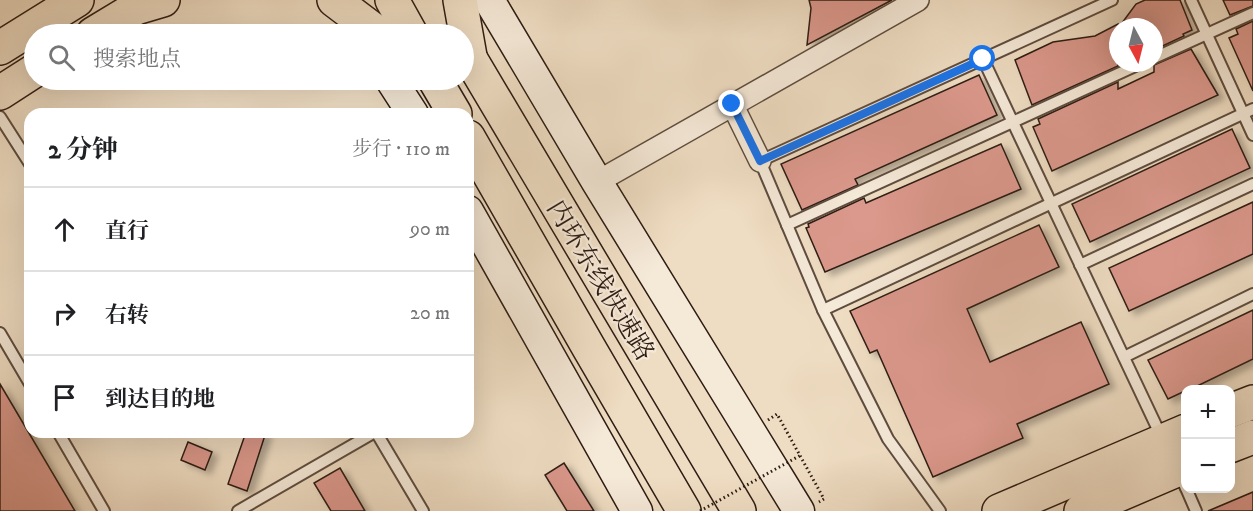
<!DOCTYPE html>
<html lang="zh">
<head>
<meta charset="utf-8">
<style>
  body { margin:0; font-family:"IM FELL DW Pica","Noto Serif SC",serif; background:#f6f6f6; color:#202124 }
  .controls { position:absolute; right:18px; bottom:18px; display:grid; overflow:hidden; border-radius:12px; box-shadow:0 6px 24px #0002 }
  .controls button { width:54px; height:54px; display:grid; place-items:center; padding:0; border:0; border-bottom:2px solid #e0e0e0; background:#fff; color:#202124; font:30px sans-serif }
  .compass { position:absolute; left:1109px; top:18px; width:54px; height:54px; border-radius:50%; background:#fff; box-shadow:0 6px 24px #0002; rotate:173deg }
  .stop { position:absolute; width:18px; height:18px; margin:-14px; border:4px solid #1a73e8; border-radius:50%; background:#fff }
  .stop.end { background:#1a73e8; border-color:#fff; box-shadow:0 2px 6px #0008 }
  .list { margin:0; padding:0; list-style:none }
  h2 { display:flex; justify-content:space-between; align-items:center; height:78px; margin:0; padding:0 24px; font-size:26px }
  h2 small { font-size:20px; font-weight:400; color:#757577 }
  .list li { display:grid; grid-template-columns:39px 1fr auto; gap:18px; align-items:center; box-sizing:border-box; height:84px; padding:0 24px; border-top:2px solid #e0e0e0 }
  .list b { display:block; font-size:22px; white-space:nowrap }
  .list em { font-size:20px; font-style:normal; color:#757577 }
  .icon { flex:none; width:33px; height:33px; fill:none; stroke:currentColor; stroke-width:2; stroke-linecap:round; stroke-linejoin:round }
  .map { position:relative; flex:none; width:1253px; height:511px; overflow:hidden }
  .search { position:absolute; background:#fff; box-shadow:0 6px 24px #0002; left:24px; top:24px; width:450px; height:66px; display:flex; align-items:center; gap:15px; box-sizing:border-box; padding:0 21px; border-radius:33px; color:#757577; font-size:22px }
  .panel { position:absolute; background:#fff; box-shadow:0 6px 24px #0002; left:24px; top:108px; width:450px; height:330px; border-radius:18px }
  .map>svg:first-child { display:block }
  .building { fill:#db988c; stroke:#2d1c13; stroke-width:1.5; filter:url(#shadow) }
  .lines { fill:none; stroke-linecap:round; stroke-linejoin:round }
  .lane-casing { stroke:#5e4c3f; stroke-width:14 }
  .street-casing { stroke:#5e4c3f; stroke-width:24 }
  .secondary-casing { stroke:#2d1c13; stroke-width:33 }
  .primary-casing { stroke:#2d1c13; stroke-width:36 }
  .highway-casing { stroke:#2d1c13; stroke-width:36 }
  .path { stroke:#2d1c13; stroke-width:3; stroke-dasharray:1.5 3; stroke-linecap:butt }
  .lane { stroke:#f5e9d8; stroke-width:10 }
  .street { stroke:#f5e9d8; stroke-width:21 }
  .secondary { stroke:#f5e9d8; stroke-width:30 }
  .primary { stroke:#efddc3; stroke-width:33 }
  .highway { stroke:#efddc3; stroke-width:33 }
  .path-bridge { stroke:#2d1c13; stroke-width:3; stroke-dasharray:1.5 3; stroke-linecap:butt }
  .route { stroke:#1a73e8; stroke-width:8 }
  .labels { text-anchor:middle; stroke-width:4.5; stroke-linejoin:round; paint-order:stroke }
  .street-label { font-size:26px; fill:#2d1c13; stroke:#f5e9d8 }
</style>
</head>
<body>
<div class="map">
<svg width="1253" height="511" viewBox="0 0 1253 511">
  <defs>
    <filter id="shadow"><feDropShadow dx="6" dy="4" stdDeviation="3" flood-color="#0004"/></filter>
  </defs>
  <rect width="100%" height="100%" fill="#efddc3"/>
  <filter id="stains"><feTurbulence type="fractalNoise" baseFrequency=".00333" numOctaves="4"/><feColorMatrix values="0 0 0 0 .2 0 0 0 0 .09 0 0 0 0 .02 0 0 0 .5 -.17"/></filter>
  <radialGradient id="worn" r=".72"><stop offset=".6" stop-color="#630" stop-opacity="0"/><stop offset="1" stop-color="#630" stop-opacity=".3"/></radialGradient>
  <g class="building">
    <polygon points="809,0 892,0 807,45 811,8"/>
    <polygon points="1145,0 1180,0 1192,30 1183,34 1184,36 1154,50 1154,27 1119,27 1136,4"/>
    <polygon points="1223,0 1253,0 1253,6 1230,15"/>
    <polygon points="1253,21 1253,91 1229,38 1238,34 1236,29"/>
    <polygon points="1118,24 1118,66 1032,105 1015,60 1053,42 1095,36"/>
    <polygon points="1191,49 1218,95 1052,171 1033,127 1040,124 1038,119 1118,82 1118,89 1154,72 1154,65"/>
    <polygon points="979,75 997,115 855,179 858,185 802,210 781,164"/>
    <polygon points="1232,129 1250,168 1090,242 1072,204"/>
    <polygon points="1001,144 1021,189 825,272 806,228 809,227 808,224 864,198 866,203"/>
    <polygon points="1253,202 1253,254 1129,311 1109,268"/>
    <polygon points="1039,225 1059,267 967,309 990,362 1081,322 1109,384 1017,424 1023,438 933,477 877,350 870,353 850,311"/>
    <polygon points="1253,310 1253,359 1189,390 1185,390 1185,391 1168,399 1148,360"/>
    <polygon points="0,384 75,511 0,511"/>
    <polygon points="246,432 266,432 247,491 228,484"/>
    <polygon points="188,442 212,452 205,470 181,460"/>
    <polygon points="564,463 594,511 567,511 545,475"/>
    <polygon points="340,468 365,511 331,511 314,483"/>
    <polygon points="1253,492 1253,511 1208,511"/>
  </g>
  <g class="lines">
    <defs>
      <g id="lane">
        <polyline points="1191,0 1253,135"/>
        <polyline points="1154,58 1253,13"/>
        <polyline points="983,59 1162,438"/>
        <polyline points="0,117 30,164"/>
        <polyline points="787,225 1142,63"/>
        <polyline points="1080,265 1253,184"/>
        <polyline points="823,310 1253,109"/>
        <polyline points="0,333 30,384"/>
        <polyline points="1124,357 1253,294"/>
        <polyline points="58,432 104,511"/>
        <polyline points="376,432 423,511"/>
        <polyline points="1178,472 1186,488"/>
        <polyline points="1186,488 1196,511"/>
        <polyline points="238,511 375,432"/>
        <polyline points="940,511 888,439 823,310 760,161 1112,0"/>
      </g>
      <g id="street">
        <polyline points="732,104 760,161"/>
        <polyline points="597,182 918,0"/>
      </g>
      <g id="secondary">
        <polyline points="489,0 597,182 799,511"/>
        <polyline points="391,80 413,114"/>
        <polyline points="468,211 637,511"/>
      </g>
      <g id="primary">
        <polyline points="93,34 136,8 163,0"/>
        <polyline points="0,48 77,0"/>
        <polyline points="0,93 34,71"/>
        <polyline points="1230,411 1253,402"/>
        <polyline points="1230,446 1253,437"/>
        <polyline points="999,511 1186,431"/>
        <polyline points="1081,511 1186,466"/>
      </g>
      <g id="highway">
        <polyline points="334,0 379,34"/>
        <polyline points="392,0 411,34"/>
        <polyline points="460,0 471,62"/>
        <polyline points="464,48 739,511"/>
        <polyline points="435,80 455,114"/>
        <polyline points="468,137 589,348 684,511"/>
      </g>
    </defs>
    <use href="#lane" class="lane-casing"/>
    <use href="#street" class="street-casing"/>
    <use href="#secondary" class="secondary-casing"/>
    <use href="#primary" class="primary-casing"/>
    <use href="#highway" class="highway-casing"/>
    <polyline class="path" points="768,420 777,414 824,499 819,502"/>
    <use href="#lane" class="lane"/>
    <use href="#street" class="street"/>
    <use href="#secondary" class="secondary"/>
    <use href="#primary" class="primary"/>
    <use href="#highway" class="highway"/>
    <polyline class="path-bridge" points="700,511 801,455"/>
  </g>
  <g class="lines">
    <polyline class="route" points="732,104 760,161 983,59"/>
  </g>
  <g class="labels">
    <g class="street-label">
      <text transform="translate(601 280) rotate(59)" y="9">内环东线快速路</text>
    </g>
  </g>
  <rect width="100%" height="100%" filter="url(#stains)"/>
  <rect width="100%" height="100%" fill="url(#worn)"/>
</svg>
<div class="controls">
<button>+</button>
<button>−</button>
</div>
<svg class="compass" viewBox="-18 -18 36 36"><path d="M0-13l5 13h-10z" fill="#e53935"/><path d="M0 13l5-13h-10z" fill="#757577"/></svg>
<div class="stop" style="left:983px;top:59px"></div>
<div class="stop end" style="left:732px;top:104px"></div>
<div class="search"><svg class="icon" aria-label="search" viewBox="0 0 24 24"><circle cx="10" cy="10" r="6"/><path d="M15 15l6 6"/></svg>搜索地点</div>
<section class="panel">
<h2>2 分钟<small>步行 · 110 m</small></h2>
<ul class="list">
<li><svg class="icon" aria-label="ahead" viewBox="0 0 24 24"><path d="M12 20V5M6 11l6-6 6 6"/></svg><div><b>直行</b></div><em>90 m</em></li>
<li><svg class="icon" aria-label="right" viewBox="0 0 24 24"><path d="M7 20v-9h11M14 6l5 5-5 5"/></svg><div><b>右转</b></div><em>20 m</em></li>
<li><svg class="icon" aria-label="arrive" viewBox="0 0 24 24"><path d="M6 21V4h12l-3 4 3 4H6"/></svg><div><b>到达目的地</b></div></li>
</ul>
</section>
</div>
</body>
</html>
